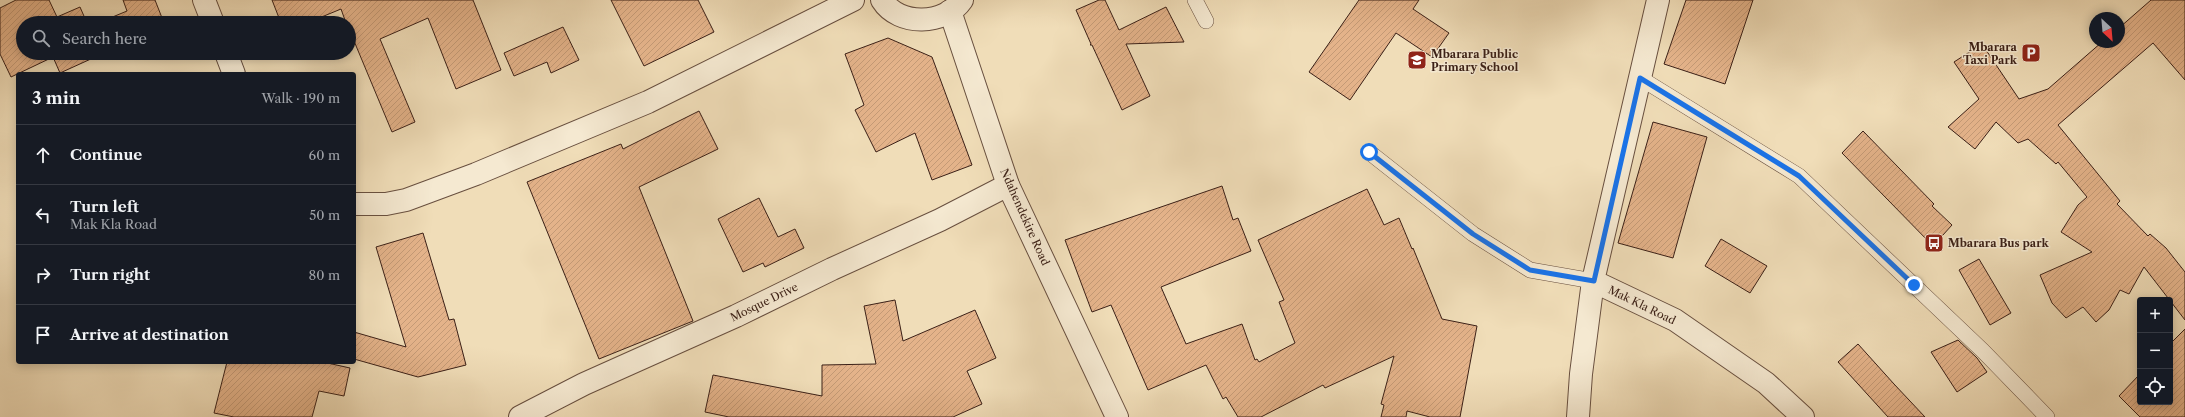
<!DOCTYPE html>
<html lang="en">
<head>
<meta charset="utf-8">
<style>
  body { margin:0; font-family:"Libre Caslon Text",serif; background:#20242c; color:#f1f3f6 }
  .controls { position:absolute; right:12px; bottom:12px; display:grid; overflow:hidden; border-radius:4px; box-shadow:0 2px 10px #0003 }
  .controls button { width:36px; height:36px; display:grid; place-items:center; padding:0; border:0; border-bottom:1px solid #363941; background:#171b24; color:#f1f3f6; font:20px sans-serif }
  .compass { position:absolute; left:2089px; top:12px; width:36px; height:36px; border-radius:50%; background:#171b24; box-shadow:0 2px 10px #0003; rotate:154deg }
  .stop { position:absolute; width:12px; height:12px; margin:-9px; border:3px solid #1a73e8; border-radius:50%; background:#fff }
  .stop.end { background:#1a73e8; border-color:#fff; box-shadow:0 1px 4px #0008 }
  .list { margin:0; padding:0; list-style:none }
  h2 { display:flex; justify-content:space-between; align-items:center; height:52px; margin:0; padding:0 16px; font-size:17px }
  h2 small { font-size:13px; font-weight:400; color:#9ea1a6 }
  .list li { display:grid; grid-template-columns:26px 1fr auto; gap:12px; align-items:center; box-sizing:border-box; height:60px; padding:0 16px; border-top:1px solid #363941 }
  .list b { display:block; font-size:15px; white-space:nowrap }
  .list p { margin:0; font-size:13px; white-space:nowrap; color:#9ea1a6 }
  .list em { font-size:13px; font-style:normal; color:#9ea1a6 }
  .icon { flex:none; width:22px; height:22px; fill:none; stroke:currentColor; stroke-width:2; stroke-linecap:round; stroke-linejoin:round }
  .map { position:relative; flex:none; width:2185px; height:417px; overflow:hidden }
  .search { position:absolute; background:#171b24; box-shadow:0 2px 10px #0003; left:16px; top:16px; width:340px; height:44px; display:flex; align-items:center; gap:10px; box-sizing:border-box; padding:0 14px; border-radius:22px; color:#9ea1a6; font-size:15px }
  .panel { position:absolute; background:#171b24; box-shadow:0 2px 10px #0003; left:16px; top:72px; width:340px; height:292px; border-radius:4px }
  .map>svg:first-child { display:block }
  .building { fill:url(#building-hatch); stroke:#3b2017 }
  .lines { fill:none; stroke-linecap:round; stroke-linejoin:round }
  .service-casing { stroke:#684f3f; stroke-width:16 }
  .minor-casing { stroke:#684f3f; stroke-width:24 }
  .service { stroke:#f5e9d1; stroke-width:15 }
  .minor { stroke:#f5e9d1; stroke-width:22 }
  .route { stroke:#1a73e8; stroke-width:5 }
  .labels { text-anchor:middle; stroke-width:3; stroke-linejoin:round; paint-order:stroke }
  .poi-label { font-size:11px; font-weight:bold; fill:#3b2017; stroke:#f5e9d1; text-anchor:start }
  .street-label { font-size:11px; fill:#3b2017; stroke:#f5e9d1 }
</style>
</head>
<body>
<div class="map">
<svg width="2185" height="417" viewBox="0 0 2185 417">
  <defs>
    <pattern id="building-hatch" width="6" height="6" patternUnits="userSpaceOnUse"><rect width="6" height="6" fill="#e4b38a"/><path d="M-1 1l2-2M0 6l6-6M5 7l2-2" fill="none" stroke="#c49a76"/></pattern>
  </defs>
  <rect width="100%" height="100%" fill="#f0ddb8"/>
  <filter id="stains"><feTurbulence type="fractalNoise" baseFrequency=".005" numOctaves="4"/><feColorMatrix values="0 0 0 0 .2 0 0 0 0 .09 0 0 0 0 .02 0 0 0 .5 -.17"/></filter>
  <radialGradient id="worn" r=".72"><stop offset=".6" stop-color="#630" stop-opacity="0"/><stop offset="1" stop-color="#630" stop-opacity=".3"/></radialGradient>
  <g class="building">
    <polygon points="16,0 49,0 57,17 80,7 87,23 23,23 23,53 104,53 60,73 53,57 11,77 0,54 0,8"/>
    <polygon points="123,0 155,0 164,23 98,23 127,11"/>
    <polygon points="272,0 473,0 501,70 456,89 428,18 380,39 415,122 392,132 349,29 349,23 346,23 341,9 307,23 281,23"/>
    <polygon points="611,0 698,0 714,32 644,66"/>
    <polygon points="1099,0 1105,0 1119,30 1166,7 1184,42 1126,44 1150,96 1122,110 1092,45 1090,45 1091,44 1076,10"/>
    <polygon points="1359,0 1419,0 1413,9 1449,33 1432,57 1396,33 1350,100 1309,72"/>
    <polygon points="1686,0 1753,0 1725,84 1664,64"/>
    <polygon points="2151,0 2185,0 2185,80 2153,43 2058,125 2120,201 2117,204 2148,236 2150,234 2166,248 2185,272 2185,320 2144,267 2129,294 2120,290 2109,310 2096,322 2083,307 2066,318 2052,303 2040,275 2092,252 2061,232 2078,205 2087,197 2058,162 2056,164 2028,139 2018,143 1996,122 1975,149 1948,127 1979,99 1954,62 1982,44 2019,99 2048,89 2102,42 2119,42 2119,28"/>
    <polygon points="563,27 579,60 551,73 547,62 514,76 504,53"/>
    <polygon points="888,38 932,57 972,165 932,180 915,133 876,152 855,110 864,105 845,54"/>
    <polygon points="699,111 718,149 639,187 693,321 599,359 527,182 621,144 623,149"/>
    <polygon points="1653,122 1707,137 1673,258 1618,243"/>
    <polygon points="1863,131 1934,204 1932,206 1952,225 1933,246 1842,153"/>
    <polygon points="1222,186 1233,220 1238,218 1251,251 1161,287 1186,344 1242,324 1255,360 1257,359 1259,362 1295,343 1279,302 1284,300 1258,240 1367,189 1384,225 1399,218 1412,249 1413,248 1442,319 1477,326 1460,417 1430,417 1407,411 1406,417 1381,417 1384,405 1381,404 1394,356 1325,388 1323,385 1261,417 1238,417 1226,397 1223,399 1206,365 1148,390 1111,305 1092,312 1065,240"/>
    <polygon points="759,198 778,237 795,229 804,248 765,267 763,263 743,272 718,219"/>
    <polygon points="423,233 449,320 454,319 466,365 418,377 354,359 354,332 406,347 376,247"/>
    <polygon points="1721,239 1767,266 1750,293 1705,266"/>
    <polygon points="1979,259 2011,313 1990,325 1959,270"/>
    <polygon points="895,300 903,341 975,310 996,358 967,371 982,404 953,417 729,417 705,412 713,375 822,396 822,365 876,364 864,306"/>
    <polygon points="2185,329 2185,417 2140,417 2119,396 2140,374 2140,402 2170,402 2170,344"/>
    <polygon points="1958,340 1977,358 1987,372 1957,392 1931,352"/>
    <polygon points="1858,344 1894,384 1925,417 1888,417 1838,362"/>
    <polygon points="227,362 323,362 350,368 344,396 319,391 312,417 234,417 214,413"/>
  </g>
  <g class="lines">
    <defs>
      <g id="service">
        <polyline points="1195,0 1206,21"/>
        <polyline points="1640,78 1799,176 1983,351 2047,417"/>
        <polyline points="1369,152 1473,234 1530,270 1593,281"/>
      </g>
      <g id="minor">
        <polyline points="204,0 213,23"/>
        <path d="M882,0c17,27 63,25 80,0"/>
        <polyline points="1658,0 1593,281 1675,320 1766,383 1803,417"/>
        <polyline points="950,11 1008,185 1117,417"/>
        <polyline points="226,53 234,74"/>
        <polyline points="354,204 386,204 406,200 476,174 648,102 853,0"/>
        <polyline points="520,417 584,384 736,316 832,269 940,220 1008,185"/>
        <polyline points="1578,417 1581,374 1593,281"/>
      </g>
    </defs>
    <use href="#service" class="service-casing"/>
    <use href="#minor" class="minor-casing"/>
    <use href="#service" class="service"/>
    <use href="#minor" class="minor"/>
  </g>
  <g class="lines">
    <polyline class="route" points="1369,152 1473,234 1530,270 1594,281 1640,78 1799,176 1914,285"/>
  </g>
  <defs>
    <symbol id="parking-square" viewBox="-11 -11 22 22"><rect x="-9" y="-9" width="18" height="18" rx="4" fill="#8f2418" stroke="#f5e9d1"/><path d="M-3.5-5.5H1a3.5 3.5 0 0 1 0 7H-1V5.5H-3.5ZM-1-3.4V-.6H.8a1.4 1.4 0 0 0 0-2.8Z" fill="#fff"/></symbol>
    <symbol id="school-square" viewBox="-11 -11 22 22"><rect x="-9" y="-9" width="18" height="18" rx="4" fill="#8f2418" stroke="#f5e9d1"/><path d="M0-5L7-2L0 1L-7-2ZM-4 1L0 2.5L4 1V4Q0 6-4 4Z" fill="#fff"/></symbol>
    <symbol id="bus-square" viewBox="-11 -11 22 22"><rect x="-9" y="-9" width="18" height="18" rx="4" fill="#8f2418" stroke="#f5e9d1"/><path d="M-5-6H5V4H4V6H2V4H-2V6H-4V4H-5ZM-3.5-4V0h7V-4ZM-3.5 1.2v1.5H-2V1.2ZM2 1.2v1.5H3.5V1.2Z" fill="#fff"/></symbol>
  </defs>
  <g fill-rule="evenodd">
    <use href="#parking-square" x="2020" y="42" width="22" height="22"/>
    <use href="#school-square" x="1406" y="49" width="22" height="22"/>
    <use href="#bus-square" x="1923" y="232" width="22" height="22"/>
  </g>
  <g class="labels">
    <g class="poi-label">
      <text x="2017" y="51" text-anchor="end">Mbarara<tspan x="2017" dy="13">Taxi Park</tspan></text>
      <text x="1431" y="58">Mbarara Public<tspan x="1431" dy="13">Primary School</tspan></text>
      <text x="1948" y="247">Mbarara Bus park</text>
    </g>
    <g class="street-label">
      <text transform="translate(1025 217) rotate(66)" y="4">Ndahendekire Road</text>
      <text transform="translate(764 302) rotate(-26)" y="4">Mosque Drive</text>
      <text transform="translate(1642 305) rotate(26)" y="4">Mak Kla Road</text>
    </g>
  </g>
  <rect width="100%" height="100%" filter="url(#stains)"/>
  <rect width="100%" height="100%" fill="url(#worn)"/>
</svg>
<div class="controls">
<button>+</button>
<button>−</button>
<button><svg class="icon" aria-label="locate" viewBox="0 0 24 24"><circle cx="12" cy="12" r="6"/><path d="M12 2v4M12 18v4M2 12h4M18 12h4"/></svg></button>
</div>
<svg class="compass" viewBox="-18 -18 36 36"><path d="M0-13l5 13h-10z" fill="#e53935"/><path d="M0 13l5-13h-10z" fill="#9ea1a6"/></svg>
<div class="stop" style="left:1369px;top:152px"></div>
<div class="stop end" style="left:1914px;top:285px"></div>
<div class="search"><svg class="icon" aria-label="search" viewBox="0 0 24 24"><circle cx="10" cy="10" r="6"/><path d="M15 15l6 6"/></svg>Search here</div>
<section class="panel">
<h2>3 min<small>Walk · 190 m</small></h2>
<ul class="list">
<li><svg class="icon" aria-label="ahead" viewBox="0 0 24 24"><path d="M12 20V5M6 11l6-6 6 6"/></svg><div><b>Continue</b></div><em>60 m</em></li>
<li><svg class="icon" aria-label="left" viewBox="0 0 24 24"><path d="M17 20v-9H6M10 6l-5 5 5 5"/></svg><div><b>Turn left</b><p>Mak Kla Road</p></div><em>50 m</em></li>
<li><svg class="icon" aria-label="right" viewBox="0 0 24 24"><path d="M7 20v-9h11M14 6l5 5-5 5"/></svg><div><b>Turn right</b></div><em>80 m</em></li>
<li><svg class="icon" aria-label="arrive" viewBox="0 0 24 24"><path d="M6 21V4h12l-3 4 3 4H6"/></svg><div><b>Arrive at destination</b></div></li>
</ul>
</section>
</div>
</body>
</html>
